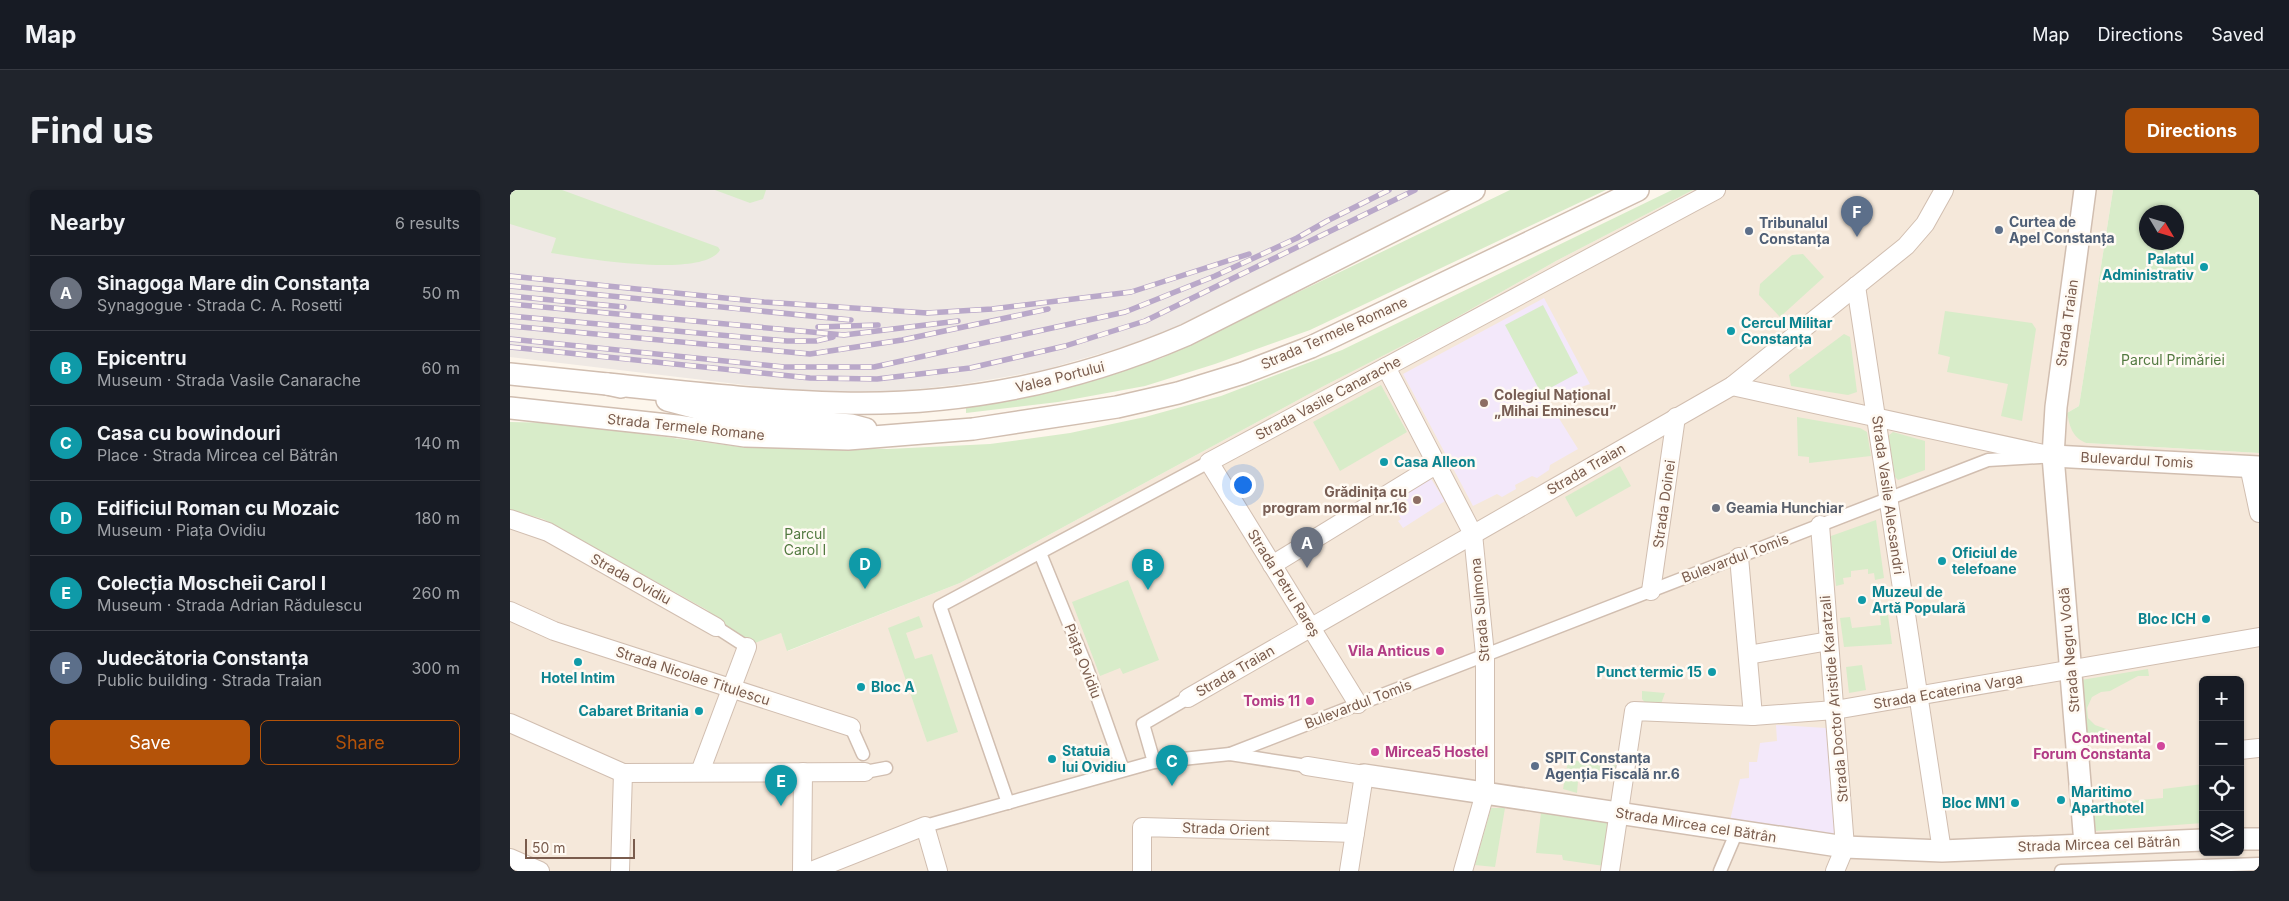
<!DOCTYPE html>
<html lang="en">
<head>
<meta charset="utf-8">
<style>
  body { margin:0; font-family:Inter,sans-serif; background:#20242c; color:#f1f3f6 }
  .controls { position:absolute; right:15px; bottom:15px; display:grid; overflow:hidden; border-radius:8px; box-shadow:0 1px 4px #0004 }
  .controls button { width:45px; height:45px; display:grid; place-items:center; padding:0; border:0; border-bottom:1px solid #363941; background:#171b24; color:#f1f3f6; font:25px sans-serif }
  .compass { position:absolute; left:1629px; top:15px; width:45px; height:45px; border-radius:50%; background:#171b24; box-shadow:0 1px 4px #0004; rotate:128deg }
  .scale { position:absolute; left:15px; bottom:12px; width:110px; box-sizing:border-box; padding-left:5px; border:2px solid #7a5c4d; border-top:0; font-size:14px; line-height:18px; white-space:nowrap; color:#7a5c4d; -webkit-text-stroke:4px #fffaf3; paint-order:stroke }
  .you { position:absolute; left:732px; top:294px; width:18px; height:18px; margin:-12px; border:4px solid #fff; border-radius:50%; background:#1a73e8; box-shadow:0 0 0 8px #1a73e833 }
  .badge { display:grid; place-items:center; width:32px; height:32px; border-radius:50%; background:#b45309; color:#fff; font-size:16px; font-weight:700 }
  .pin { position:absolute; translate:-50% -41px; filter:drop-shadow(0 1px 2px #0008) }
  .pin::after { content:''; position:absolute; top:26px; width:18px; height:15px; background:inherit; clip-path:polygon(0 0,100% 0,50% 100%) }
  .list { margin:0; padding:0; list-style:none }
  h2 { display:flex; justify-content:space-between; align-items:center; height:65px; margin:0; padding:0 20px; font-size:21px }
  h2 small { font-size:16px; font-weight:400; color:#9ea1a6 }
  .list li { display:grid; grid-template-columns:32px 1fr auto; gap:15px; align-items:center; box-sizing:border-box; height:75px; padding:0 20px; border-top:1px solid #363941 }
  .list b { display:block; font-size:19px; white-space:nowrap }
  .list p { margin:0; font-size:16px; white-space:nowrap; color:#9ea1a6 }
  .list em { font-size:16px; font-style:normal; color:#9ea1a6 }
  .actions { display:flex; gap:10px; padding:15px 20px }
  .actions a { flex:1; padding:11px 0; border:1px solid #b45309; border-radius:8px; text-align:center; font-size:18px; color:#b45309 }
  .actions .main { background:#b45309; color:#fff }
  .icon { flex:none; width:28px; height:28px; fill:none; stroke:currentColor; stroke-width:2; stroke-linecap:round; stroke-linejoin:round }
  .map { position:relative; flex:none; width:1749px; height:681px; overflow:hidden; border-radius:8px }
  header { display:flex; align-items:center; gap:30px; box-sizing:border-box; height:70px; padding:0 25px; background:#171b24; border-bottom:1px solid #363941 }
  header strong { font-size:24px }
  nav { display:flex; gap:28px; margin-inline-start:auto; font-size:18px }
  .intro { display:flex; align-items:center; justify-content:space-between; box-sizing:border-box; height:120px; padding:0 30px }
  h1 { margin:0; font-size:35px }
  .button { padding:12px 22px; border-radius:8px; background:#b45309; color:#fff; font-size:18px; font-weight:700 }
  main { display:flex; gap:30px; padding:0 30px }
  aside { flex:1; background:#171b24; border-radius:8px; box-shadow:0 1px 4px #0004 }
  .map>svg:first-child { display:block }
  .residential { fill:#f5e8da; fill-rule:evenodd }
  .industrial { fill:#efe9e4 }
  .education { fill:#f3e8fa }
  .green { fill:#d8ecc9; fill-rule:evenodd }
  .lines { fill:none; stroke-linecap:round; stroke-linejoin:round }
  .pedestrian-casing { stroke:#d1beb0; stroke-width:15 }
  .minor-casing { stroke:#d1beb0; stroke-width:20 }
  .tertiary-casing { stroke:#d1beb0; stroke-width:24 }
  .pedestrian { stroke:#fff; stroke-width:12 }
  .minor { stroke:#fff; stroke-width:18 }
  .tertiary { stroke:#fff; stroke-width:21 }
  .rail-casing { stroke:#b9a8c9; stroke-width:5.5 }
  .rail { stroke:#fffaf3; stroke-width:4; stroke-dasharray:11; stroke-linecap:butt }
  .service-dot { fill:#5c6f8a; stroke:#fffaf3; stroke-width:2 }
  .culture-dot { fill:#0f9aa8; stroke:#fffaf3; stroke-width:2 }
  .education-dot { fill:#8d6e63; stroke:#fffaf3; stroke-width:2 }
  .worship-dot { fill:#6b7280; stroke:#fffaf3; stroke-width:2 }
  .hotel-dot { fill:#d1479c; stroke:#fffaf3; stroke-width:2 }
  .labels { text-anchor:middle; stroke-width:5; stroke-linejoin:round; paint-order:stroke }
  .service-label { font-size:14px; font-weight:bold; fill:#4e5e75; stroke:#fffaf3; text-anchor:start }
  .culture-label { font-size:14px; font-weight:bold; fill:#0d838f; stroke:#fffaf3; text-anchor:start }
  .street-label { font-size:14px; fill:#7a5c4d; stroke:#fffaf3 }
  .park-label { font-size:14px; fill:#537a41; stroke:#fffaf3 }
  .education-label { font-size:14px; font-weight:bold; fill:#785e54; stroke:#fffaf3; text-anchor:start }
  .worship-label { font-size:14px; font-weight:bold; fill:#5b616d; stroke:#fffaf3; text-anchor:start }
  .hotel-label { font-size:14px; font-weight:bold; fill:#b23c85; stroke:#fffaf3; text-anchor:end }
</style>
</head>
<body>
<header>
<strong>Map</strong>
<nav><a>Map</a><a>Directions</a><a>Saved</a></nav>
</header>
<div class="intro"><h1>Find us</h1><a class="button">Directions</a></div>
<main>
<aside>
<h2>Nearby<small>6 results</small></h2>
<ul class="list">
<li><span class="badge" style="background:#6b7280">A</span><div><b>Sinagoga Mare din Constanța</b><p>Synagogue · Strada C. A. Rosetti</p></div><em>50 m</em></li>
<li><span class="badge" style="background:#0f9aa8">B</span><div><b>Epicentru</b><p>Museum · Strada Vasile Canarache</p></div><em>60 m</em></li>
<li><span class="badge" style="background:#0f9aa8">C</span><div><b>Casa cu bowindouri</b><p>Place · Strada Mircea cel Bătrân</p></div><em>140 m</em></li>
<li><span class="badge" style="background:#0f9aa8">D</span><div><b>Edificiul Roman cu Mozaic</b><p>Museum · Piața Ovidiu</p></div><em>180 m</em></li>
<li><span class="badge" style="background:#0f9aa8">E</span><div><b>Colecția Moscheii Carol I</b><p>Museum · Strada Adrian Rădulescu</p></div><em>260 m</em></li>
<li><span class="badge" style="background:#5c6f8a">F</span><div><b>Judecătoria Constanța</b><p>Public building · Strada Traian</p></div><em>300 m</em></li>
</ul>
<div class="actions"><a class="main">Save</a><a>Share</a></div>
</aside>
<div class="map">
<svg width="1749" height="681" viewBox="0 0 1749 681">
  <rect width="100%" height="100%" fill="#fdf6ec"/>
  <path class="residential" d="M1183,0h420l-34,216 -12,7 19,30 173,10v418h-1749v-361l33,9 164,91 14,16 60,7 7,18 172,-68 362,-196 123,-63 111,-63zM1693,490h37v172h-37z"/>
  <polygon class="industrial" points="0,0 944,0 712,116 634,151 530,181 454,194 390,201 302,203 0,167"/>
  <g class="education">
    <polygon points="1034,108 1080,194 1037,209 1068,259 1040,275 1039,280 1027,288 1022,286 1005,295 1006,299 992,307 987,304 963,316 893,184"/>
    <polygon points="918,284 935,311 893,338 888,331 891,329 879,309"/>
    <polygon points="1266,535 1316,538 1327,640 1325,645 1220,630 1230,589 1239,588 1239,572 1247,572 1250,553 1267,551"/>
  </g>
  <g class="green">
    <path d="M0,0h52l156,57 2,3c-17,29 -138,8 -169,3l5,-15 -46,-14z"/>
    <polygon points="205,0 256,0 253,9 240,13"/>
    <polygon points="1000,0 1096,0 800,140 705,174 635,196 548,212 456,223 456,215 560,196 652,168"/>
    <polygon points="1162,0 1183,0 1046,71 935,134 812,197 450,393 277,461 271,443 240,455 211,436 197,420 33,329 0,320 0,232 50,233 231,257 378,259 480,254 560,243 635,227 711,206 832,160"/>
    <path d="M1603,0h146v263l-173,-10c-14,-6 -16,-16 -19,-30l12,-7zM1636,22h30v30h-30z"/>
    <polygon points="1293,64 1314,87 1270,127 1249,105 1250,94 1282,65"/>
    <polygon points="1033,115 1068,183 1031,203 995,135"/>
    <polygon points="1435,121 1522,133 1526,139 1512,231 1491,226 1498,194 1437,182 1440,167 1428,164"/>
    <polygon points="1334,144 1340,147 1347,202 1338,205 1281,196 1279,185"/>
    <polygon points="871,195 897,242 830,281 803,232"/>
    <polygon points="1287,227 1350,238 1357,242 1361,266 1299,273 1299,267 1288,266"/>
    <polygon points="1383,242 1415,251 1415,280 1388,290 1385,287 1378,246"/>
    <polygon points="1110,276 1121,296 1066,327 1055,307"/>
    <polygon points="1366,330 1374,388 1365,390 1364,383 1358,384 1358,379 1341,381 1341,387 1333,388 1334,394 1326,396 1321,346"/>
    <polygon points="618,390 649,470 613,484 610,478 590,486 562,412"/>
    <polygon points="1378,425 1382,454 1334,457 1330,428 1340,427 1342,438 1371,435 1370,426"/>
    <polygon points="409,426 413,437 396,443 405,469 422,464 448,542 417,552 378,438"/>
    <polygon points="1352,475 1356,500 1339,503 1336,477"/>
    <polygon points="1638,479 1639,486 1628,486 1600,501 1591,502 1582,507 1577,518 1578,528 1585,535 1599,540 1598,544 1577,546 1571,490"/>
    <polygon points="1132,501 1155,503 1151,514 1137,515 1132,509"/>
    <polygon points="1058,570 1108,574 1107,584 1069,579 1067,603 1053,599"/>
    <polygon points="1693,594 1693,633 1585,641 1583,614 1653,608 1653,599"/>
    <polygon points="981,618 995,618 985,677 965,675"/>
    <polygon points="1031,623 1097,633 1094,676 1053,670 1052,665 1026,663"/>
  </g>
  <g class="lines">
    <defs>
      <g id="pedestrian">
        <polyline points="530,363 577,478 613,580"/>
        <polyline points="206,437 237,457"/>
        <polyline points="341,537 353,564"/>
        <polyline points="720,564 1478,270 1530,267"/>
        <polyline points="644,572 633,534 678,508"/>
        <polyline points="355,582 376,578"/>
        <polyline points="498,613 430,416 699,272"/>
        <polyline points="415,636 644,572 720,564 797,576"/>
        <polyline points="1210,681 1227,641"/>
        <polyline points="1551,681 1749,674"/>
      </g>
      <g id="minor">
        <polyline points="1346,96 1432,661"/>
        <polyline points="876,177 963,344 975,465 975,603 953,681"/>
        <polyline points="1222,196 1543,266"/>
        <polyline points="1739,276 1749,323"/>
        <polyline points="0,329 38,342 206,437"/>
        <polyline points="1310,335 1335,657 1325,681"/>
        <polyline points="1229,367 1243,526"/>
        <polyline points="762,375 927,274"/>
        <polyline points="1141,401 1166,227"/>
        <polyline points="0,421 44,441 341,537"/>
        <polyline points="1238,465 1319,451"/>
        <polyline points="678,508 1222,196 1396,56 1415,34 1434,0"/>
        <polyline points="848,514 699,272 1206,0"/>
        <polyline points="0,533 113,583 355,582"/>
        <polyline points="1730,560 1749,558"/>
        <polyline points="797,576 854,585 839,681"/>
        <polyline points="190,582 237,457"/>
        <polyline points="0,668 30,681"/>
        <polyline points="110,681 113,583"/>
        <polyline points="292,681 293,582"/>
        <polyline points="301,681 415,636 428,681"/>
        <polyline points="632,681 632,637 845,643"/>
        <polyline points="1100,681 1124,521 1243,526 1325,520 1749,447"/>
      </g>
      <g id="tertiary">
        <polyline points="1575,0 1546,217 1543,266 1575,654"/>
        <polyline points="0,184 97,194 111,197"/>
        <path d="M97,194c78,8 155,17 233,19 119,3 237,-21 346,-68l288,-145"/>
        <polyline points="157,210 210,224 341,235 356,239"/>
        <polyline points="0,218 167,236 235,246 338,249 463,239 607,217 668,203 733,183 801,157 1128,0"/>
        <polyline points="1543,266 1749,277"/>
        <polyline points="854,585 1335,657 1432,661 1693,650"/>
        <polyline points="1730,649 1749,649"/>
      </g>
    </defs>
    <use href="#pedestrian" class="pedestrian-casing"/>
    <use href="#minor" class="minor-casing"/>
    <use href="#tertiary" class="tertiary-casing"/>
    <use href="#pedestrian" class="pedestrian"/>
    <use href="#minor" class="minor"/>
    <use href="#tertiary" class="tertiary"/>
    <defs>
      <g id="rail">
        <polyline points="0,86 254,112 417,123 482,119 621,102 739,64"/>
        <polyline points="0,96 341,130"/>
        <polyline points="0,106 114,117"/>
        <polyline points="0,114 334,145 448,131"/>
        <polyline points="0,126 277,151 306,151 323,147"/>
        <polyline points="0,136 300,164 392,150 538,119"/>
        <polyline points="308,137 368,135"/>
        <polyline points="0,149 274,177 364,177 615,122 705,86 787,48 817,31 879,0"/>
        <polyline points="0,157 300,188 367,189 460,178 555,156 635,131 905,0"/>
      </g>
    </defs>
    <use href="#rail" class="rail-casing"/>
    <use href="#rail" class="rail"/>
  </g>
  <g class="service-dot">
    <circle cx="1489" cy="40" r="5"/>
    <circle cx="1239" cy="41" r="5"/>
    <circle cx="1025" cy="576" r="5"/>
  </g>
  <g class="culture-dot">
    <circle cx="1694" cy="77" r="5"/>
    <circle cx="1221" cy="141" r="5"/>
    <circle cx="874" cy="272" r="5"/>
    <circle cx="1432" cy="371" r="5"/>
    <circle cx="1352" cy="410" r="5"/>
    <circle cx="1696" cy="429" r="5"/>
    <circle cx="68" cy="472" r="5"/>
    <circle cx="1202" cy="482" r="5"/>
    <circle cx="351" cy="497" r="5"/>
    <circle cx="189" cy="521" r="5"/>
    <circle cx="542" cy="569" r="5"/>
    <circle cx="1551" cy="610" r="5"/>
    <circle cx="1505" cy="613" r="5"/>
  </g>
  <g class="education-dot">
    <circle cx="974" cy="213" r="5"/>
    <circle cx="907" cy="310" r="5"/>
  </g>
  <circle class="worship-dot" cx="1206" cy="318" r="5"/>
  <g class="hotel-dot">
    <circle cx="930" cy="461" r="5"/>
    <circle cx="800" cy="511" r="5"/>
    <circle cx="1651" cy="556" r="5"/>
    <circle cx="865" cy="562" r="5"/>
  </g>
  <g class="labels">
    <g class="service-label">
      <text x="1499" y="37">Curtea de<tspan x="1499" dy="16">Apel Constanța</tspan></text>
      <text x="1249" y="38">Tribunalul<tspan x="1249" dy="16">Constanța</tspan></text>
      <text x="1035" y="573">SPIT Constanța<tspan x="1035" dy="16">Agenția Fiscală nr.6</tspan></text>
    </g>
    <g class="culture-label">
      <text x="1684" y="74" text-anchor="end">Palatul<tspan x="1684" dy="16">Administrativ</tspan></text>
      <text x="1231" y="138">Cercul Militar<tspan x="1231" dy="16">Constanța</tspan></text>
      <text x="884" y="277">Casa Alleon</text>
      <text x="1442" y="368">Oficiul de<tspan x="1442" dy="16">telefoane</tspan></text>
      <text x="1362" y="407">Muzeul de<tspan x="1362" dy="16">Artă Populară</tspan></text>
      <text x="1686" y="434" text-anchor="end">Bloc ICH</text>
      <text x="1192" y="487" text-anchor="end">Punct termic 15</text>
      <text x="68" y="493" text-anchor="middle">Hotel Intim</text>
      <text x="361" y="502">Bloc A</text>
      <text x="179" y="526" text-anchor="end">Cabaret Britania</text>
      <text x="552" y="566">Statuia<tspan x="552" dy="16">lui Ovidiu</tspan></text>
      <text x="1561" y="607">Maritimo<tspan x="1561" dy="16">Aparthotel</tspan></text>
      <text x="1495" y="618" text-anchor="end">Bloc MN1</text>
    </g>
    <g class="street-label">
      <text transform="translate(1557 133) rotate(-82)" y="5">Strada Traian</text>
      <text transform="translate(824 143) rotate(-24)" y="5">Strada Termele Romane</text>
      <text transform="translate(550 187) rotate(-14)" y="5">Valea Portului</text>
      <text transform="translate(818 208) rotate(-28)" y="5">Strada Vasile Canarache</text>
      <text transform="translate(176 237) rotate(6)" y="5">Strada Termele Romane</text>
      <text transform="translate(1627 270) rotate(3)" y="5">Bulevardul Tomis</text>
      <text transform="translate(1076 279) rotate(-30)" y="5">Strada Traian</text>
      <text transform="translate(1378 305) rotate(82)" y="5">Strada Vasile Alecsandri</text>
      <text transform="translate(1154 314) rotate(-82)" y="5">Strada Doinei</text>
      <text transform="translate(1225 368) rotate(-21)" y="5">Bulevardul Tomis</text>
      <text transform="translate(121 389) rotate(29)" y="5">Strada Ovidiu</text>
      <text transform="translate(774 393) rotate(58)" y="5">Strada Petru Rareș</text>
      <text transform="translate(970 420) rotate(-95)" y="5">Strada Sulmona</text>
      <text transform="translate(1559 460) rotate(-95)" y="5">Strada Negru Vodă</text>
      <text transform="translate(573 471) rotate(69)" y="5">Piața Ovidiu</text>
      <text transform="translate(725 481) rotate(-30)" y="5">Strada Traian</text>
      <text transform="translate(183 486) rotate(18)" y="5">Strada Nicolae Titulescu</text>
      <text transform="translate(1438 501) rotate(-10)" y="5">Strada Ecaterina Varga</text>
      <text transform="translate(1324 509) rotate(-95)" y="5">Strada Doctor Aristide Karatzali</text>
      <text transform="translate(848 514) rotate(-21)" y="5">Bulevardul Tomis</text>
      <text transform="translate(1186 635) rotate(9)" y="5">Strada Mircea cel Bătrân</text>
      <text transform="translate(716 639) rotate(2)" y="5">Strada Orient</text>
      <text transform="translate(1589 654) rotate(-2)" y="5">Strada Mircea cel Bătrân</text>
    </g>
    <g class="park-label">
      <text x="1663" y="175">Parcul Primăriei</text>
      <text x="295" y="349">Parcul<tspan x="295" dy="16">Carol I</tspan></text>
    </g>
    <g class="education-label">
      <text x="984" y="210">Colegiul Național<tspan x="984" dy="16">„Mihai Eminescu”</tspan></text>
      <text x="897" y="307" text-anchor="end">Grădinița cu<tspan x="897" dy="16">program normal nr.16</tspan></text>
    </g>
    <g class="worship-label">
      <text x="1216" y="323">Geamia Hunchiar</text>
    </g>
    <g class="hotel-label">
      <text x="920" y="466">Vila Anticus</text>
      <text x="790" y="516">Tomis 11</text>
      <text x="1641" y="553">Continental<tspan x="1641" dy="16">Forum Constanta</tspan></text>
      <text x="875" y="567" text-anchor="start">Mircea5 Hostel</text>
    </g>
  </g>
</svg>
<div class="controls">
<button>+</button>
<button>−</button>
<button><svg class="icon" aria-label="locate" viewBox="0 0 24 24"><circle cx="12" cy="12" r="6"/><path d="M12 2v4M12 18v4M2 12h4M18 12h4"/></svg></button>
<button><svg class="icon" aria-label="layers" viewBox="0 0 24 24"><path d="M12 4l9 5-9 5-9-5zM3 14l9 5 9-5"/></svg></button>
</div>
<svg class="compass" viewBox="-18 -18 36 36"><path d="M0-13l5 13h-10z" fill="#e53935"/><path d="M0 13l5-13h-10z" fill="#9ea1a6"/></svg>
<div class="scale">50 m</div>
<div class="you"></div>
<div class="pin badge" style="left:797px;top:378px;background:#6b7280">A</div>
<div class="pin badge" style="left:638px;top:400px;background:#0f9aa8">B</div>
<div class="pin badge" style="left:662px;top:596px;background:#0f9aa8">C</div>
<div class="pin badge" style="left:355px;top:399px;background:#0f9aa8">D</div>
<div class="pin badge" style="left:271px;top:616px;background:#0f9aa8">E</div>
<div class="pin badge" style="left:1347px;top:47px;background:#5c6f8a">F</div>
</div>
</main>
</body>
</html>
